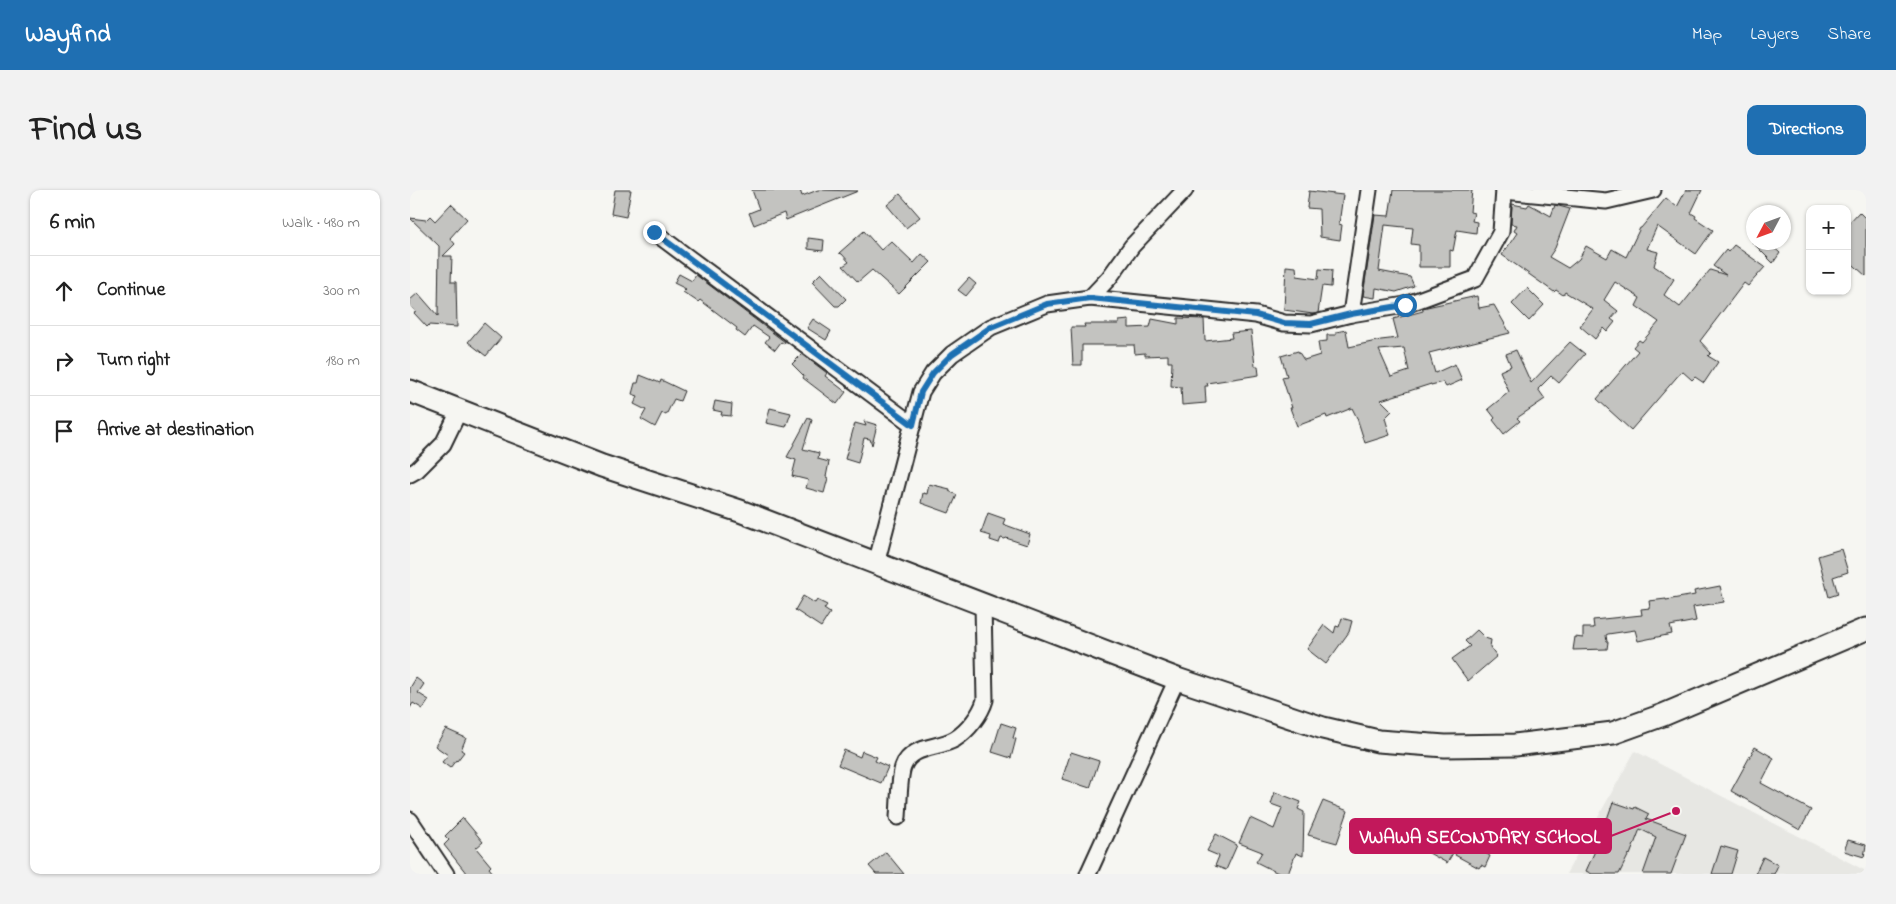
<!DOCTYPE html>
<html lang="en">
<head>
<meta charset="utf-8">
<style>
  body { margin:0; font-family:"Indie Flower",sans-serif; background:#f2f2f2; color:#222 }
  .controls { position:absolute; right:15px; top:15px; display:grid; overflow:hidden; border-radius:10px; box-shadow:0 1px 4px #0004 }
  .controls button { width:45px; height:45px; display:grid; place-items:center; padding:0; border:0; border-bottom:1px solid #e0e0e0; background:#fff; color:#222; font:25px sans-serif }
  .compass { position:absolute; left:1336px; top:15px; width:45px; height:45px; border-radius:50%; background:#fff; box-shadow:0 1px 4px #0004; rotate:229deg }
  .stop { position:absolute; width:15px; height:15px; margin:-11px; border:4px solid #1f6fb2; border-radius:50%; background:#fff }
  .stop.end { background:#1f6fb2; border-color:#fff; box-shadow:0 1px 5px #0008 }
  .list { margin:0; padding:0; list-style:none }
  h2 { display:flex; justify-content:space-between; align-items:center; height:65px; margin:0; padding:0 20px; font-size:21px }
  h2 small { font-size:16px; font-weight:400; color:#767676 }
  .list li { display:grid; grid-template-columns:32px 1fr auto; gap:15px; align-items:center; box-sizing:border-box; height:70px; padding:0 20px; border-top:1px solid #e0e0e0 }
  .list b { display:block; font-size:19px; white-space:nowrap }
  .list em { font-size:16px; font-style:normal; color:#767676 }
  .icon { flex:none; width:28px; height:28px; fill:none; stroke:currentColor; stroke-width:2; stroke-linecap:round; stroke-linejoin:round }
  .map { position:relative; flex:none; width:1456px; height:684px; overflow:hidden; border-radius:10px }
  header { display:flex; align-items:center; gap:30px; box-sizing:border-box; height:70px; padding:0 25px; background:#1f6fb2; color:#fff }
  header strong { font-size:24px }
  nav { display:flex; gap:28px; margin-inline-start:auto; font-size:18px }
  .intro { display:flex; align-items:center; justify-content:space-between; box-sizing:border-box; height:120px; padding:0 30px }
  h1 { margin:0; font-size:35px }
  .button { padding:12px 22px; border-radius:10px; background:#1f6fb2; color:#fff; font-size:18px; font-weight:700 }
  main { display:flex; gap:30px; padding:0 30px }
  aside { flex:1; background:#fff; border-radius:10px; box-shadow:0 1px 4px #0004 }
  .map>svg:first-child { display:block }
  .built { fill:#e7e7e3 }
  .building { fill:#c3c3c0; stroke:#2b2b2b; fill-rule:evenodd }
  .lines { fill:none; stroke-linecap:round; stroke-linejoin:round }
  .minor-casing { stroke:#2b2b2b; stroke-width:19 }
  .highway-casing { stroke:#2b2b2b; stroke-width:25 }
  .minor { stroke:#f6f6f2; stroke-width:15 }
  .highway { stroke:#f6f6f2; stroke-width:21 }
  .route { stroke:#1f6fb2; stroke-width:6 }
  .leader { fill:none; stroke:#c2185b; stroke-width:2 }
  .callout-dot { fill:#c2185b; stroke:#f6f6f2; stroke-width:2 }
  .callout { fill:#c2185b; stroke:#c2185b; stroke-width:2 }
  .callout-label { font-size:19px; text-anchor:middle; font-weight:bold; fill:#fff }
</style>
</head>
<body>
<header>
<strong>Wayfind</strong>
<nav><a>Map</a><a>Layers</a><a>Share</a></nav>
</header>
<div class="intro"><h1>Find us</h1><a class="button">Directions</a></div>
<main>
<aside>
<h2>6 min<small>Walk · 480 m</small></h2>
<ul class="list">
<li><svg class="icon" aria-label="ahead" viewBox="0 0 24 24"><path d="M12 20V5M6 11l6-6 6 6"/></svg><div><b>Continue</b></div><em>300 m</em></li>
<li><svg class="icon" aria-label="right" viewBox="0 0 24 24"><path d="M7 20v-9h11M14 6l5 5-5 5"/></svg><div><b>Turn right</b></div><em>180 m</em></li>
<li><svg class="icon" aria-label="arrive" viewBox="0 0 24 24"><path d="M6 21V4h12l-3 4 3 4H6"/></svg><div><b>Arrive at destination</b></div></li>
</ul>
</aside>
<div class="map">
<svg width="1456" height="684" viewBox="0 0 1456 684">
  <rect width="100%" height="100%" fill="#f6f6f2"/>
  <filter id="ink" filterUnits="userSpaceOnUse"><feTurbulence type="fractalNoise" baseFrequency=".02" numOctaves="2"/><feDisplacementMap in="SourceGraphic" scale="10" xChannelSelector="R" yChannelSelector="G"/><feConvolveMatrix kernelMatrix="1 2 1 2 8 2 1 2 1" color-interpolation-filters="sRGB"/></filter>
  <g filter="url(#ink)">
    <polygon class="built" points="1225,561 1456,681 1456,684 1156,684"/>
    <g class="building">
      <polygon points="205,0 221,0 216,27 201,24"/>
      <polygon points="342,0 390,0 392,6 408,0 448,1 376,30 374,23 344,35 339,23 349,19"/>
      <polygon points="983,0 1062,0 1060,22 1064,23 1062,31 1067,32 1066,43 1047,40 1043,61 1040,60 1040,77 1009,77 1009,55 1001,54 1003,38 975,35 969,81 1000,87 1004,96 986,102 966,98 965,108 953,106 965,25 979,26"/>
      <polygon points="1276,0 1292,0 1281,23 1286,26 1285,28 1303,40 1286,64 1247,36 1237,59 1248,62 1244,76 1264,89 1254,105 1270,117 1300,80 1316,85 1303,76 1316,60 1318,62 1324,55 1355,77 1338,96 1334,93 1290,151 1301,163 1298,166 1308,172 1294,193 1285,187 1282,190 1272,181 1221,240 1187,209 1228,161 1223,157 1229,150 1232,152 1249,132 1226,116 1230,108 1205,92 1194,110 1208,121 1201,129 1205,132 1197,142 1193,138 1185,149 1170,136 1183,119 1155,102 1153,105 1146,100 1144,102 1092,65 1107,43 1104,41 1107,35 1101,34 1102,14 1117,17 1119,14 1141,26 1145,15 1160,19 1145,58 1139,67 1158,78 1169,69 1176,56 1197,68 1202,59 1216,67 1230,38 1231,38 1256,8 1267,17"/>
      <polygon points="899,1 933,5 929,34 932,35 930,50 910,47 909,19 897,18"/>
      <polygon points="490,4 510,27 496,38 477,15"/>
      <polygon points="41,14 57,29 40,48 45,54 33,66 42,66 41,92 46,92 47,137 19,135 17,137 4,123 6,122 0,115 0,110 8,103 28,126 29,56 0,28 16,30 20,26 25,31"/>
      <polygon points="1449,22 1456,29 1456,86 1437,69 1437,35"/>
      <polygon points="454,41 471,60 481,51 504,73 512,64 521,72 489,104 462,80 448,92 433,76 439,72 432,64 429,63"/>
      <polygon points="398,48 414,50 413,61 398,59"/>
      <polygon points="1342,52 1358,52 1370,63 1363,73"/>
      <polygon points="876,76 886,77 887,86 908,89 909,79 922,80 921,97 912,96 908,123 903,124 874,120"/>
      <polygon points="411,83 436,109 429,116 425,116 402,92"/>
      <polygon points="269,84 282,91 286,85 375,152 374,154 371,152 365,160 355,152 359,147 343,136 335,147 326,140 327,138 290,110 288,112 273,102 276,99 264,93"/>
      <polygon points="559,88 566,94 556,106 548,100"/>
      <polygon points="1117,98 1134,115 1119,131 1102,114"/>
      <path d="M1067,106l2,12 15,-3 16,28 -81,20 6,20 20,-9 7,16 -16,7 -3,-5 -12,3v-1l-50,16 11,11 -7,7 5,17 -25,8 -8,-25 -5,-10 -25,10 -1,-3 -29,11 -7,-18h2l-10,-31 5,-1 -6,-20 17,-5 6,9 16,-5 -2,-13 9,-1v-6h9v-3l10,-2 3,17 32,-7 17,-2 -5,-19 30,-8v-3l4,-1zM994,158l5,23 -18,6 -12,-27z"/>
      <polygon points="768,128 794,129 795,151 822,148 821,143 841,141 845,176 848,176 849,185 797,193 798,196 795,196 796,213 772,215 771,197 761,196 762,172 758,172 758,165 735,166 735,163 725,164 724,155 672,155 672,175 663,175 661,137 675,137 674,134 709,134 709,131 719,130 719,138 740,137 742,129 768,134"/>
      <polygon points="403,129 421,141 416,150 397,138"/>
      <polygon points="74,133 91,148 76,166 58,152"/>
      <polygon points="1160,152 1175,164 1149,193 1141,186 1128,199 1135,209 1107,228 1110,231 1094,244 1083,230 1085,228 1078,219 1099,202 1090,181 1101,176 1096,164 1106,160 1121,193"/>
      <polygon points="392,164 417,183 415,186 436,202 427,214 393,188 394,186 382,174"/>
      <polygon points="230,185 250,193 251,190 274,201 270,211 264,209 256,225 252,223 245,237 231,229 236,220 224,214 228,206 222,204 225,193 228,193"/>
      <polygon points="305,211 322,214 321,226 311,225 312,222 303,220"/>
      <polygon points="360,218 381,223 376,237 356,233"/>
      <polygon points="398,228 402,230 393,259 409,263 408,269 419,272 416,287 418,288 414,303 396,298 398,290 382,286 386,270 377,267"/>
      <polygon points="454,231 467,235 462,255 460,249 454,248 448,273 435,269 445,233 456,236"/>
      <polygon points="519,294 540,299 539,301 547,305 539,323 511,313 513,303 517,304"/>
      <polygon points="578,323 595,329 593,334 620,344 617,355 596,348 595,349 591,348 589,353 580,350 581,346 571,343"/>
      <polygon points="1431,359 1438,382 1423,387 1428,404 1419,407 1408,366"/>
      <polygon points="1310,396 1314,412 1283,417 1286,431 1260,436 1262,444 1228,451 1225,440 1198,444 1196,445 1197,452 1198,452 1197,459 1163,460 1165,447 1173,448 1173,438 1184,438 1183,430 1232,425 1231,419 1240,418 1239,411 1256,409 1256,410 1285,405 1284,401"/>
      <polygon points="393,406 405,413 407,410 417,415 414,419 420,423 411,437 385,420"/>
      <polygon points="932,428 942,431 939,442 916,474 897,459 914,435 924,443 926,436 929,437"/>
      <polygon points="1067,440 1075,448 1081,450 1080,457 1087,466 1058,491 1042,469 1060,456 1055,451"/>
      <polygon points="6,488 14,494 8,503 19,510 13,519 3,513 0,518 0,498"/>
      <polygon points="591,533 606,538 603,548 606,549 601,568 582,562"/>
      <polygon points="36,539 56,548 51,560 54,562 47,571 46,570 40,578 32,572 38,565 25,556"/>
      <polygon points="1345,557 1364,568 1351,593 1401,620 1390,640 1321,601"/>
      <polygon points="434,560 450,567 452,561 467,567 465,571 478,577 471,593 428,575"/>
      <polygon points="661,562 689,571 680,598 652,589"/>
      <polygon points="865,602 891,612 888,619 894,622 893,666 886,663 878,684 870,684 846,672 852,662 829,653 840,628 864,639 872,618 861,614"/>
      <polygon points="913,611 938,621 927,653 898,645"/>
      <polygon points="1203,612 1224,619 1225,617 1239,624 1236,629 1276,644 1261,684 1233,684 1246,647 1230,639 1220,665 1219,664 1209,684 1182,684 1176,681 1189,652"/>
      <polygon points="53,628 73,652 66,658 81,676 79,678 84,684 57,684 34,655 39,650 35,646"/>
      <polygon points="806,644 827,655 816,680 805,676 809,666 797,661"/>
      <polygon points="1028,647 1046,658 1037,673 1019,663"/>
      <polygon points="1053,649 1080,666 1075,677 1071,675 1069,678 1045,665"/>
      <polygon points="1438,650 1456,655 1454,667 1434,661"/>
      <polygon points="1311,656 1328,661 1321,684 1302,684"/>
      <polygon points="476,662 494,684 466,684 459,676"/>
      <polygon points="1353,667 1368,675 1364,684 1345,684"/>
    </g>
    <g class="lines">
      <defs>
        <g id="minor">
          <polyline points="1094,1 1196,11 1243,0"/>
          <polyline points="244,42 503,235"/>
          <polyline points="680,108 699,88 722,56 775,0"/>
          <polyline points="941,124 959,0"/>
          <polyline points="0,284 7,280 33,254 49,221"/>
          <polyline points="466,374 511,202 523,183 542,164 581,137 637,114 680,108 846,125 874,133 901,134 941,124 995,115 1065,89 1091,42 1094,0"/>
          <path d="M488,627c1,-12 1,-39 5,-50 8,-22 35,-18 52,-28 13,-8 26,-25 30,-39l-2,-95"/>
          <polyline points="0,630 36,684"/>
          <polyline points="678,684 767,489"/>
        </g>
        <polyline id="highway" points="0,201 192,276 330,321 767,489 913,538 968,551 1035,556 1105,555 1203,543 1253,525 1456,439"/>
      </defs>
      <use href="#minor" class="minor-casing"/>
      <use href="#highway" class="highway-casing"/>
      <use href="#minor" class="minor"/>
      <use href="#highway" class="highway"/>
    </g>
  </g>
  <g class="lines" filter="url(#ink)">
    <polyline class="route" points="244,42 503,235 511,202 523,183 542,164 581,137 637,114 680,108 846,125 874,133 901,134 941,124 995,115"/>
  </g>
  <path class="leader" d="M1266 621L1201 646"/>
  <circle class="callout-dot" cx="1266" cy="621" r="5"/>
  <rect class="callout" x="940" y="629" width="261" height="34" rx="5"/>
  <g class="callout-label">
    <text x="1070" y="653">VWAWA SECONDARY SCHOOL</text>
  </g>
</svg>
<div class="controls">
<button>+</button>
<button>−</button>
</div>
<svg class="compass" viewBox="-18 -18 36 36"><path d="M0-13l5 13h-10z" fill="#e53935"/><path d="M0 13l5-13h-10z" fill="#767676"/></svg>
<div class="stop" style="left:995px;top:115px"></div>
<div class="stop end" style="left:244px;top:42px"></div>
</div>
</main>
</body>
</html>
